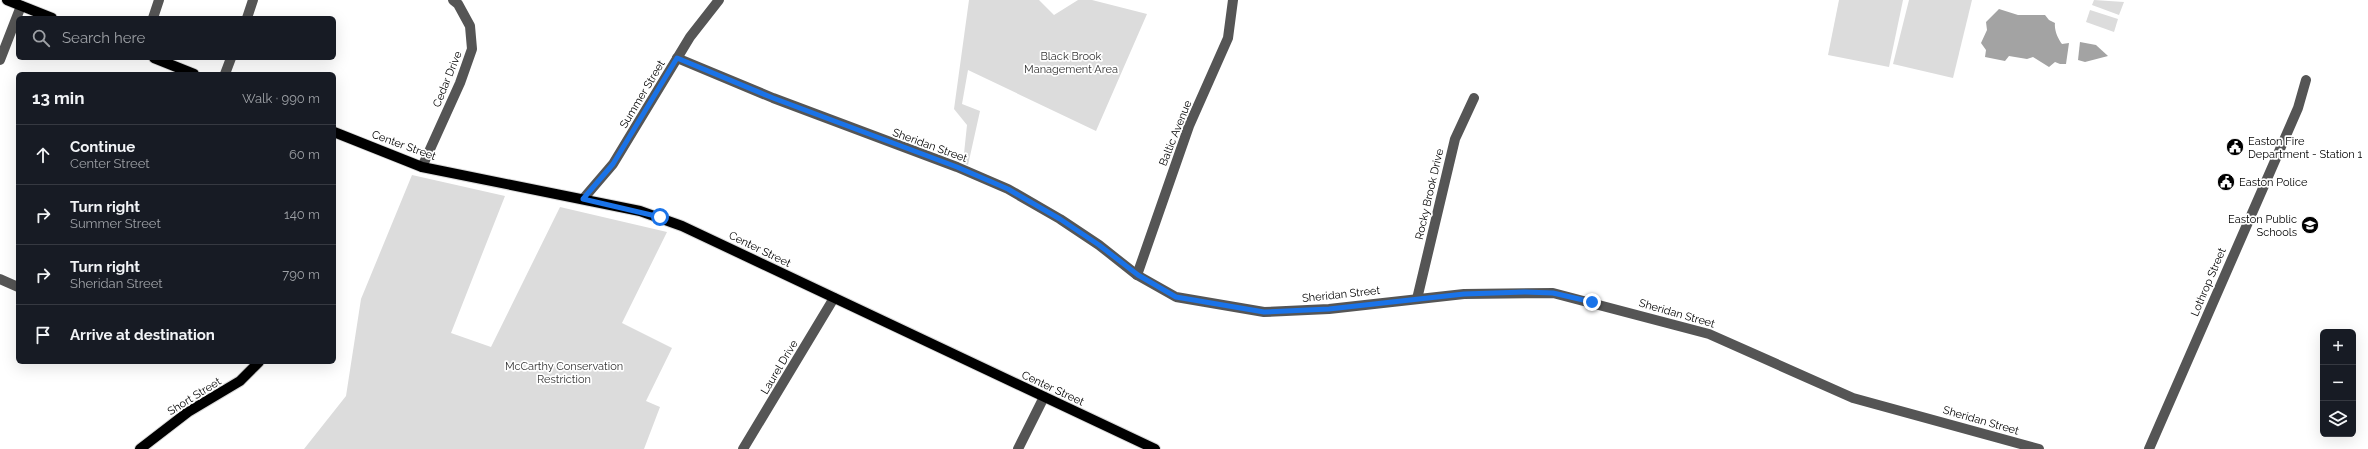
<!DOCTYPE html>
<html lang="en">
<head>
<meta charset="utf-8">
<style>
  body { margin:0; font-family:Raleway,sans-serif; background:#242831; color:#f1f3f6 }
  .controls { position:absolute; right:12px; bottom:12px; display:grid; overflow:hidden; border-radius:6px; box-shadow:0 4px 16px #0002 }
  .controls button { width:36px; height:36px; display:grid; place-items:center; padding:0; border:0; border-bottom:1px solid #363941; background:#171b24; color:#f1f3f6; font:20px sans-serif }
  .stop { position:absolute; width:12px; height:12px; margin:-9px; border:3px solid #1a73e8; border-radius:50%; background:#fff }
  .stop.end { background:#1a73e8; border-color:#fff; box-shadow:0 1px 4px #0008 }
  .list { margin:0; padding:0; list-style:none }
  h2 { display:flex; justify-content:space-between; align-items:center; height:52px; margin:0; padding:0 16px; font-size:17px }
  h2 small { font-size:13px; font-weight:400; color:#9ea1a6 }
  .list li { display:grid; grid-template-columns:26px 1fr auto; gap:12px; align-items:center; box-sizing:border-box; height:60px; padding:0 16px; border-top:1px solid #363941 }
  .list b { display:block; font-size:15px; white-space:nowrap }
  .list p { margin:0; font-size:13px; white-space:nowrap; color:#9ea1a6 }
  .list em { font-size:13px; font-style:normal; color:#9ea1a6 }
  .icon { flex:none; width:22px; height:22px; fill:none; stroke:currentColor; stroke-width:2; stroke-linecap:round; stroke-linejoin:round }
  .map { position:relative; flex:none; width:2368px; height:449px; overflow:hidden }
  .search { position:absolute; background:#171b24; box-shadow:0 4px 16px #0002; left:16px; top:16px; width:320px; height:44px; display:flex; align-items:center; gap:10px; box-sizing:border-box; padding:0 14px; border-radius:6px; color:#9ea1a6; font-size:15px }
  .panel { position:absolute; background:#171b24; box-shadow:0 4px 16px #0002; left:16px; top:72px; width:320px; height:292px; border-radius:6px }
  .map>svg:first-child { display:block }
  .green { fill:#dcdcdc }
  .water { fill:#a3a3a3 }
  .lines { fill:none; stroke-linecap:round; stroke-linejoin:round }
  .major-casing { stroke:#dbdbdb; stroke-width:12 }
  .minor { stroke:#555; stroke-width:10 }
  .major { stroke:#000; stroke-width:10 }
  .route { stroke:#1a73e8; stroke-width:5 }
  .labels { text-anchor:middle; stroke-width:3.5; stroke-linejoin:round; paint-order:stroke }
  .park-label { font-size:11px; fill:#333; stroke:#fff }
  .street-label { font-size:11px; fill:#000; stroke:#fff }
  .poi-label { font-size:11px; fill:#000; stroke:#fff; text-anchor:start }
</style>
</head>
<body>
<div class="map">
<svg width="2368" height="449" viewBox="0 0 2368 449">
  <rect width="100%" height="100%" fill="#fff"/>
  <g class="green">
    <polygon points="969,0 1039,0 1054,15 1078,0 1092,0 1147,14 1096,131 968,70 962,104 980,111 968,165 963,163 967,125 954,109"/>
    <polygon points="1839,0 1903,0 1889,67 1828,55"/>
    <polygon points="1909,0 1972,0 1953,78 1893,64"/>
    <polygon points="2094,0 2124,2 2119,15 2092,5"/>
    <polygon points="2090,10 2118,19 2114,32 2086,22"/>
    <polygon points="412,175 505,196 451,333 491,347 560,207 667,232 622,323 672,348 646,401 660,407 644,449 304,449 346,396 361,299"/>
  </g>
  <g class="water">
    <path d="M1999,9l19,6h27l4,5 6,3c-1,7 3,16 7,21l7,-1 -3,21h-6l-5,-2 -6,5 -16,-10 -6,2 -18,-3 -4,5 -20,-4 1,-7 -5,-7 6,-13 -1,-8z"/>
    <polygon points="2080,42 2096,45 2108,56 2085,62 2078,60"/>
  </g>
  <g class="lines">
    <defs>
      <g id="major">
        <polyline points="7,0 52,18"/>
        <polyline points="154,58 194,74"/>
        <polyline points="334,132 422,167 640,211 682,226 1155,449"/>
        <polyline points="140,449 188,412 240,381 259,362"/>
      </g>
    </defs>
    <use href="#major" class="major-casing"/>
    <g class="minor">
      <polyline points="153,18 159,0"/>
      <polyline points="247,18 253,0"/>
      <polyline points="677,58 773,98 957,167 1008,189 1060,219 1099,245 1137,275 1176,297 1264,312 1329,309 1464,294 1553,293 1709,334 1853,398 2039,449"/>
      <polyline points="0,60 21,6"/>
      <polyline points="225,74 231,58"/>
      <polyline points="422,167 460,83 472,49 470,26 458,4 453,0"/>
      <polyline points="583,199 613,164 690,37 719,0"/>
      <polyline points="1137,275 1189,126 1228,38 1233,0"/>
      <polyline points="0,279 18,287"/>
      <polyline points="1417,299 1455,139 1474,98"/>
      <polyline points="743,449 834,298"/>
      <polyline points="1018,449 1044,397"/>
      <polyline points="2149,449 2298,108 2306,80"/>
    </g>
    <use href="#major" class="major"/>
  </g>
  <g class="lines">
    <polyline class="route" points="660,217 583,199 613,164 677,58 773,98 957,167 1008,189 1060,219 1099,245 1138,275 1176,297 1264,312 1329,309 1464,294 1525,292 1553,293 1592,302"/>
  </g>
  <defs>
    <symbol id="civic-disc" viewBox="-11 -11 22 22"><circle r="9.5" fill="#000" stroke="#fff"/><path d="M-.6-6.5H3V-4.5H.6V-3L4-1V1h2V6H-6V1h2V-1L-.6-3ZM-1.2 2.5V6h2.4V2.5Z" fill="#fff"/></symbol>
    <symbol id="school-disc" viewBox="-11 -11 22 22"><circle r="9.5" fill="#000" stroke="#fff"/><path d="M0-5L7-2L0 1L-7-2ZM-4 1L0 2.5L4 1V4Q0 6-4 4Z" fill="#fff"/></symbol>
  </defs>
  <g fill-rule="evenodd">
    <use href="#civic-disc" x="2225" y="137" width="20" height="20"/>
    <use href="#civic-disc" x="2216" y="172" width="20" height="20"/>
    <use href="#school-disc" x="2300" y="215" width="20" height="20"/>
  </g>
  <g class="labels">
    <g class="park-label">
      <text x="1071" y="60">Black Brook<tspan x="1071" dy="13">Management Area</tspan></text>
      <text x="564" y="370">McCarthy Conservation<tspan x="564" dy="13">Restriction</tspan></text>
    </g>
    <g class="street-label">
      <text transform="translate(447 79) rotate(-68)" y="4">Cedar Drive</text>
      <text transform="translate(642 94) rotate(-59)" y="4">Summer Street</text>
      <text transform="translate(1175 133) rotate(-68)" y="4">Baltic Avenue</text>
      <text transform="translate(404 145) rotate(20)" y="4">Center Street</text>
      <text transform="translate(930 145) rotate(20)" y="4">Sheridan Street</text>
      <text transform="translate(1429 194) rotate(-77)" y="4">Rocky Brook Drive</text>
      <text transform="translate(760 249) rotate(26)" y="4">Center Street</text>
      <text transform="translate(2208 282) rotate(-67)" y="4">Lothrop Street</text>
      <text transform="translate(1341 294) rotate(-6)" y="4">Sheridan Street</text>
      <text transform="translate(1677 313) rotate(16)" y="4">Sheridan Street</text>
      <text transform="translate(779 367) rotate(-59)" y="4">Laurel Drive</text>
      <text transform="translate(1053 388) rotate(25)" y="4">Center Street</text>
      <text transform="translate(194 396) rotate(-32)" y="4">Short Street</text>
      <text transform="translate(1981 420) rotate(16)" y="4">Sheridan Street</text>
    </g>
    <g class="poi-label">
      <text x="2248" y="145">Easton Fire<tspan x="2248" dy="13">Department - Station 1</tspan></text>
      <text x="2239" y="186">Easton Police</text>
      <text x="2297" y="223" text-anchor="end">Easton Public<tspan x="2297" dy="13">Schools</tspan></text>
    </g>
  </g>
</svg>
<div class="controls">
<button>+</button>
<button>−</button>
<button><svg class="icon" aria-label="layers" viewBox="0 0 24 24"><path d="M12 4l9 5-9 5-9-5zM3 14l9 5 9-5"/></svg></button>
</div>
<div class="stop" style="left:660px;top:217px"></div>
<div class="stop end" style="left:1592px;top:302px"></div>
<div class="search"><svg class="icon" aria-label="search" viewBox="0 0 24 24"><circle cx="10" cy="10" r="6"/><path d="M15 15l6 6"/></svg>Search here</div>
<section class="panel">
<h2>13 min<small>Walk · 990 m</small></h2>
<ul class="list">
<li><svg class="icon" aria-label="ahead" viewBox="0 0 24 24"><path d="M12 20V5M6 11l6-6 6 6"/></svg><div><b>Continue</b><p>Center Street</p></div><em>60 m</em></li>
<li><svg class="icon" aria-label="right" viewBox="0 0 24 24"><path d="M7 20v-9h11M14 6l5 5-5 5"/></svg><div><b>Turn right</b><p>Summer Street</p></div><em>140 m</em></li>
<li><svg class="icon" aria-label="right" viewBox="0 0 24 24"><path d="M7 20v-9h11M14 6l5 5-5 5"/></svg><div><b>Turn right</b><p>Sheridan Street</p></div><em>790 m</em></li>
<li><svg class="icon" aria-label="arrive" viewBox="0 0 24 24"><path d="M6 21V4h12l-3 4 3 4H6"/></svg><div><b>Arrive at destination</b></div></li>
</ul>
</section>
</div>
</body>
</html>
